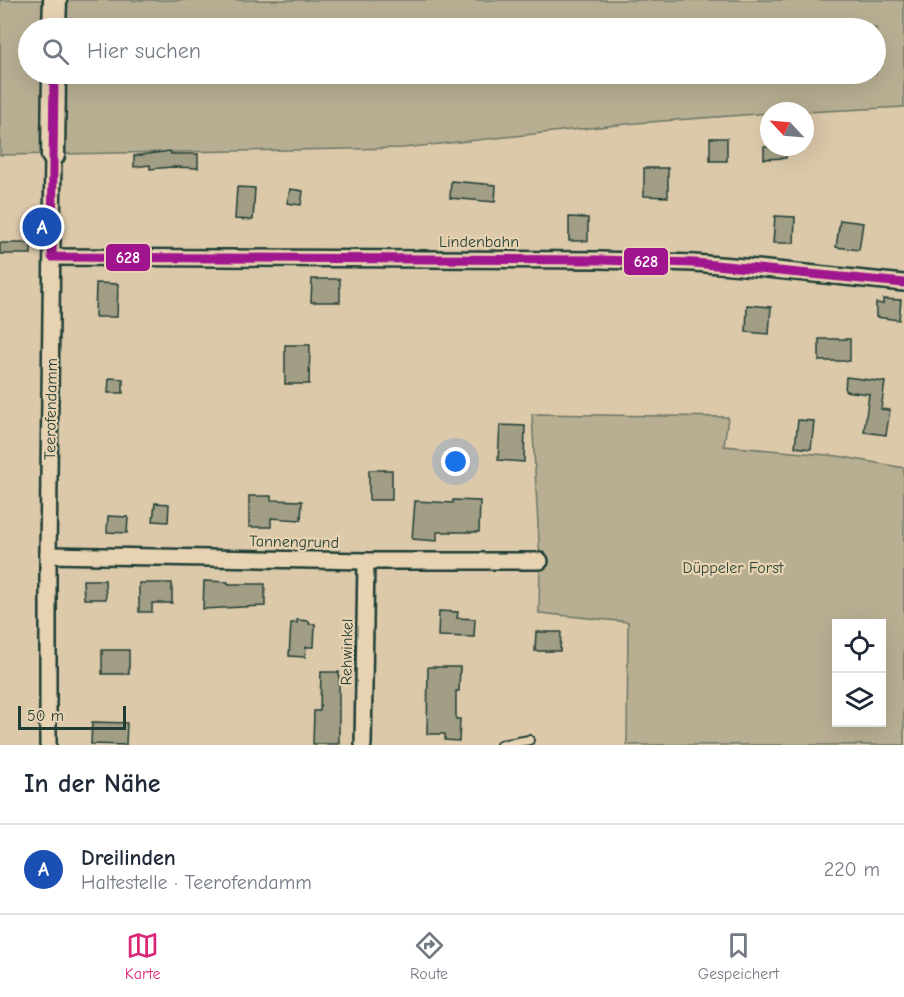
<!DOCTYPE html>
<html lang="de">
<head>
<meta charset="utf-8">
<style>
  body { margin:0; font-family:"Comic Neue",sans-serif; background:#f2f2f3; color:#1f2937 }
  .controls { position:absolute; right:18px; bottom:18px; display:grid; overflow:hidden; border-radius:0px; box-shadow:0 6px 24px #0002 }
  .controls button { width:54px; height:54px; display:grid; place-items:center; padding:0; border:0; border-bottom:2px solid #e0e1e3; background:#fff; color:#1f2937; font:30px sans-serif }
  .compass { position:absolute; left:760px; top:102px; width:54px; height:54px; border-radius:50%; background:#fff; box-shadow:0 6px 24px #0002; rotate:296deg }
  .scale { position:absolute; left:18px; bottom:15px; width:108px; box-sizing:border-box; padding-left:6px; border:3px solid #1f3d34; border-top:0; font-size:16px; line-height:21px; white-space:nowrap; color:#1f3d34; -webkit-text-stroke:4px #e7d2b1; paint-order:stroke }
  .you { position:absolute; left:456px; top:462px; width:21px; height:21px; margin:-15px; border:4px solid #fff; border-radius:50%; background:#1a73e8; box-shadow:0 0 0 9px #1a73e833 }
  .badge { display:grid; place-items:center; width:39px; height:39px; border-radius:50%; background:#db2777; color:#fff; font-size:20px; font-weight:700 }
  .pin { position:absolute; translate:-50% -50%; border:3px solid #fff; box-shadow:0 2px 6px #0006 }
  .list { margin:0; padding:0; list-style:none }
  h2 { display:flex; justify-content:space-between; align-items:center; height:78px; margin:0; padding:0 24px; font-size:26px }
  h2 small { font-size:20px; font-weight:400; color:#747a83 }
  .list li { display:grid; grid-template-columns:39px 1fr auto; gap:18px; align-items:center; box-sizing:border-box; height:90px; padding:0 24px; border-top:2px solid #e0e1e3 }
  .list b { display:block; font-size:22px; white-space:nowrap }
  .list p { margin:0; font-size:20px; white-space:nowrap; color:#747a83 }
  .list em { font-size:20px; font-style:normal; color:#747a83 }
  .icon { flex:none; width:33px; height:33px; fill:none; stroke:currentColor; stroke-width:2; stroke-linecap:round; stroke-linejoin:round }
  .map { position:relative; flex:none; width:904px; height:745px; overflow:hidden }
  .search { position:absolute; background:#fff; box-shadow:0 6px 24px #0002; left:18px; right:18px; top:18px; height:66px; display:flex; align-items:center; gap:15px; box-sizing:border-box; padding:0 21px; border-radius:33px; color:#747a83; font-size:22px }
  .sheet { height:168px; background:#fff }
  nav { display:flex; justify-content:space-around; align-items:center; box-sizing:border-box; height:84px; border-top:2px solid #e0e1e3; background:#fff; font-size:16px; color:#747a83 }
  nav a { display:grid; justify-items:center; gap:3px }
  nav .on { color:#db2777 }
  .map>svg:first-child { display:block }
  .green { fill:#b8af93; stroke:#6c7664; stroke-width:1.5; fill-rule:evenodd }
  .building { fill:#a19e85; stroke:#1f3d34; stroke-width:1.5 }
  .lines { fill:none; stroke-linecap:round; stroke-linejoin:round }
  .lane-casing { stroke:#1f3d34; stroke-width:12 }
  .street-casing { stroke:#1f3d34; stroke-width:20 }
  .secondary-casing { stroke:#1f3d34; stroke-width:27 }
  .lane { stroke:#e7d2b1; stroke-width:8 }
  .street { stroke:#e7d2b1; stroke-width:15 }
  .secondary { stroke:#e7d2b1; stroke-width:22 }
  .bus-1-casing { stroke:#e7d2b1; stroke-width:14 }
  .bus-1 { stroke:#a0148e; stroke-width:9 }
  .labels { text-anchor:middle; stroke-width:4.5; stroke-linejoin:round; paint-order:stroke }
  .street-label { font-size:16px; fill:#1f3d34; stroke:#e7d2b1 }
  .park-label { font-size:16px; fill:#2e483e; stroke:#e7d2b1 }
  .line-badge { stroke:#e7d2b1; stroke-width:2 }
  .badge-label { font-size:16px; text-anchor:middle; font-weight:bold; fill:#fff }
</style>
</head>
<body>
<div class="map">
<svg width="904" height="745" viewBox="0 0 904 745">
  <rect width="100%" height="100%" fill="#dbc9aa"/>
  <filter id="ink" filterUnits="userSpaceOnUse"><feTurbulence type="fractalNoise" baseFrequency=".0167" numOctaves="2"/><feDisplacementMap in="SourceGraphic" scale="12" xChannelSelector="R" yChannelSelector="G"/><feConvolveMatrix kernelMatrix="1 2 1 2 8 2 1 2 1" color-interpolation-filters="sRGB"/></filter>
  <g filter="url(#ink)">
    <g class="green">
      <path d="M0,0h904v107l-99,5 -36,-1v2l-133,10 -233,25 -403,7zM28,28h848v46h-848z"/>
      <path d="M532,414l196,3 -4,29 114,10 66,12v277h-277l1,-123 -89,-9 1,-52zM836,624h46v98h-46z"/>
    </g>
    <g class="building">
      <rect x="710" y="138" width="17" height="23"/>
      <polygon points="764,147 786,147 786,158 764,159"/>
      <polygon points="170,151 171,154 198,154 198,168 172,167 150,169 150,165 134,167 134,156"/>
      <polygon points="644,168 668,168 668,197 644,196"/>
      <polygon points="451,181 496,185 495,202 450,198"/>
      <polygon points="237,187 255,188 253,220 235,219"/>
      <polygon points="290,189 303,191 301,205 287,203"/>
      <polygon points="775,216 795,217 794,243 773,243"/>
      <polygon points="569,217 588,218 588,241 569,241"/>
      <polygon points="840,220 863,223 859,250 836,247"/>
      <rect x="0" y="243" width="31" height="11"/>
      <polygon points="312,279 340,279 340,302 311,302"/>
      <polygon points="96,283 118,284 117,317 95,317"/>
      <polygon points="883,299 901,300 899,320 876,317 876,303 883,304"/>
      <polygon points="747,305 771,307 769,334 746,332"/>
      <rect x="819" y="339" width="31" height="22"/>
      <polygon points="285,345 310,345 309,384 285,384"/>
      <polygon points="846,377 885,382 881,409 890,410 886,435 864,432 869,394 845,391"/>
      <polygon points="109,378 123,379 123,393 108,393"/>
      <polygon points="798,420 814,421 811,449 795,447"/>
      <polygon points="500,425 525,426 524,462 498,460"/>
      <rect x="369" y="470" width="23" height="30"/>
      <polygon points="249,496 271,496 271,500 302,501 301,520 271,518 271,527 249,527"/>
      <polygon points="453,500 480,501 479,532 437,532 437,541 412,539 415,501 453,503"/>
      <polygon points="155,503 169,504 168,522 153,521"/>
      <polygon points="108,516 128,517 127,533 107,532"/>
      <polygon points="83,580 105,580 106,599 84,599"/>
      <polygon points="204,581 228,582 228,584 265,584 265,606 203,609"/>
      <polygon points="139,583 172,583 172,603 152,603 152,612 139,612"/>
      <polygon points="439,611 458,612 457,618 475,619 474,637 438,636"/>
      <polygon points="297,620 309,621 309,624 315,624 314,647 306,647 305,657 289,656 291,623 297,623"/>
      <polygon points="536,632 561,632 560,651 535,651"/>
      <rect x="102" y="650" width="27" height="24"/>
      <polygon points="428,667 460,667 459,691 456,691 456,719 460,719 459,741 445,740 445,734 427,734"/>
      <polygon points="321,672 339,672 339,744 313,744 314,711 320,711"/>
      <polygon points="92,722 127,723 126,745 91,744"/>
    </g>
    <g class="lines">
      <defs>
        <polyline id="lane" points="501,745 529,740"/>
        <g id="street">
          <polyline points="52,257 601,260 694,263 757,268 904,283"/>
          <polyline points="48,555 366,561 540,561"/>
          <polyline points="48,745 48,555 53,155"/>
          <polyline points="363,745 366,561"/>
        </g>
        <g id="secondary">
          <polyline points="54,28 55,0"/>
          <polyline points="53,155 54,74"/>
        </g>
      </defs>
      <use href="#lane" class="lane-casing"/>
      <use href="#street" class="street-casing"/>
      <use href="#secondary" class="secondary-casing"/>
      <use href="#lane" class="lane"/>
      <use href="#street" class="street"/>
      <use href="#secondary" class="secondary"/>
      <defs>
        <polyline id="bus-1" points="54,74 52,257 601,260 694,263 904,283"/>
      </defs>
      <use href="#bus-1" class="bus-1-casing"/>
      <use href="#bus-1" class="bus-1"/>
    </g>
  </g>
  <g class="labels">
    <g class="street-label">
      <text x="479" y="247">Lindenbahn</text>
      <text transform="translate(50 409) rotate(-89)" y="6">Teerofendamm</text>
      <text transform="translate(294 541) rotate(1)" y="6">Tannengrund</text>
      <text transform="translate(346 652) rotate(-89)" y="6">Rehwinkel</text>
    </g>
    <g class="park-label">
      <text x="733" y="573">Düppeler Forst</text>
    </g>
  </g>
  <g class="line-badge">
    <rect x="105" y="243" width="46" height="29" rx="6" fill="#a0148e"/>
    <rect x="623" y="247" width="46" height="29" rx="6" fill="#a0148e"/>
  </g>
  <g class="badge-label">
    <text x="128" y="263">628</text>
    <text x="646" y="267">628</text>
  </g>
</svg>
<div class="controls">
<button><svg class="icon" aria-label="locate" viewBox="0 0 24 24"><circle cx="12" cy="12" r="6"/><path d="M12 2v4M12 18v4M2 12h4M18 12h4"/></svg></button>
<button><svg class="icon" aria-label="layers" viewBox="0 0 24 24"><path d="M12 4l9 5-9 5-9-5zM3 14l9 5 9-5"/></svg></button>
</div>
<svg class="compass" viewBox="-18 -18 36 36"><path d="M0-13l5 13h-10z" fill="#e53935"/><path d="M0 13l5-13h-10z" fill="#747a83"/></svg>
<div class="scale">50 m</div>
<div class="you"></div>
<div class="pin badge" style="left:42px;top:227px;background:#1a4fb4">A</div>
<div class="search"><svg class="icon" aria-label="search" viewBox="0 0 24 24"><circle cx="10" cy="10" r="6"/><path d="M15 15l6 6"/></svg>Hier suchen</div>
</div>
<section class="sheet">
<h2>In der Nähe<small></small></h2>
<ul class="list">
<li><span class="badge" style="background:#1a4fb4">A</span><div><b>Dreilinden</b><p>Haltestelle · Teerofendamm</p></div><em>220 m</em></li>
</ul>
</section>
<nav>
<a class="on"><svg class="icon" aria-label="map" viewBox="0 0 24 24"><path d="M3 6l6-2 6 2 6-2v14l-6 2-6-2-6 2zM9 4v14M15 6v14"/></svg>Karte</a>
<a><svg class="icon" aria-label="directions" viewBox="0 0 24 24"><path d="M12 3l9 9-9 9-9-9zM9 14v-3h6M13 9l2 2-2 2"/></svg>Route</a>
<a><svg class="icon" aria-label="saved" viewBox="0 0 24 24"><path d="M7 4h10v16l-5-4-5 4z"/></svg>Gespeichert</a>
</nav>
</body>
</html>
